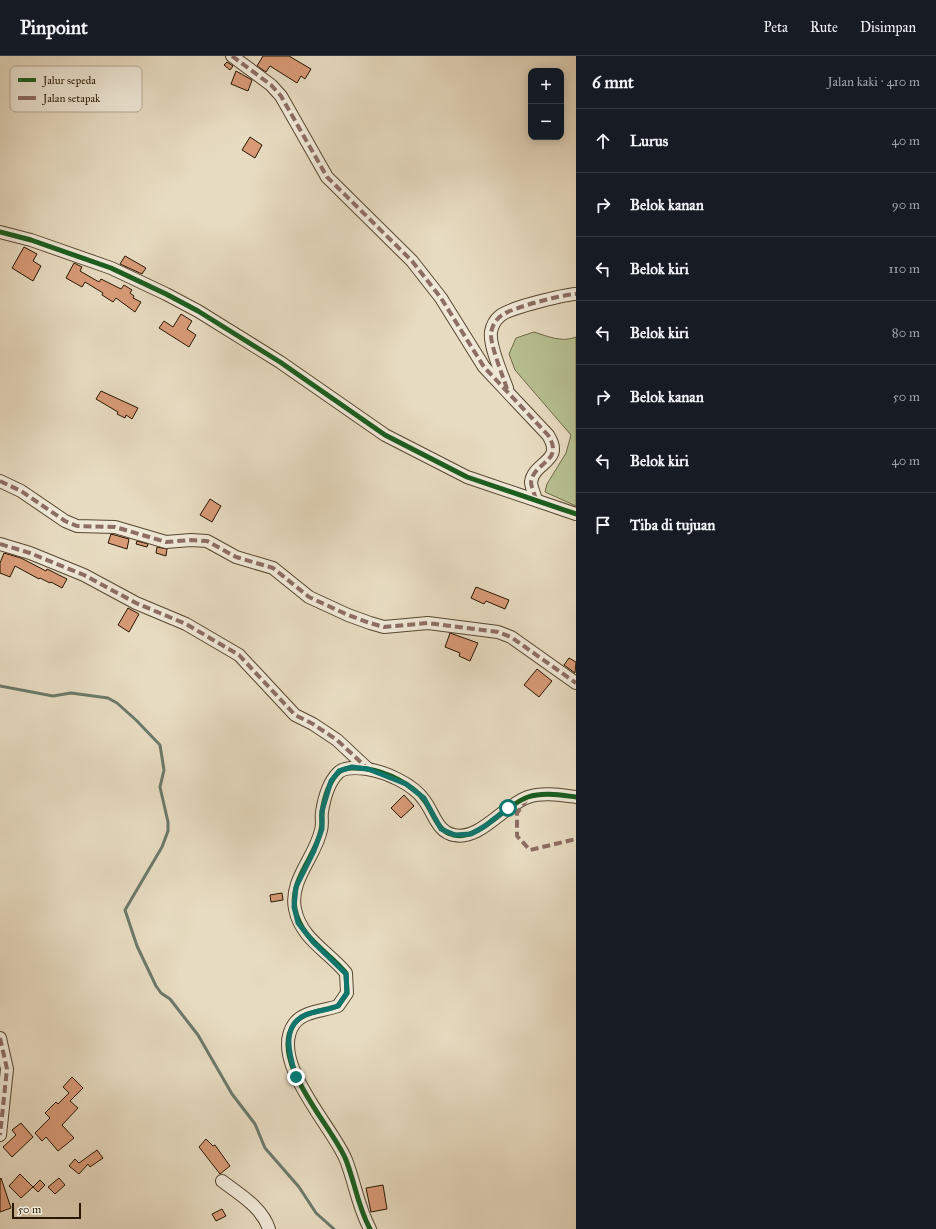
<!DOCTYPE html>
<html lang="id">
<head>
<meta charset="utf-8">
<style>
  body { margin:0; font-family:"IM FELL Great Primer",serif; background:#242831; color:#f1f3f6 }
  .controls { position:absolute; right:12px; top:12px; display:grid; overflow:hidden; border-radius:8px; box-shadow:0 2px 10px #0003 }
  .controls button { width:36px; height:36px; display:grid; place-items:center; padding:0; border:0; border-bottom:1px solid #363941; background:#171b24; color:#f1f3f6; font:20px sans-serif }
  .scale { position:absolute; left:12px; bottom:10px; width:69px; box-sizing:border-box; padding-left:4px; border:2px solid #281600; border-top:0; font-size:11px; line-height:14px; white-space:nowrap; color:#281600; -webkit-text-stroke:3px #efe8d7; paint-order:stroke }
  .stop { position:absolute; width:12px; height:12px; margin:-9px; border:3px solid #0f766e; border-radius:50%; background:#fff }
  .stop.end { background:#0f766e; border-color:#fff; box-shadow:0 1px 4px #0008 }
  .list { margin:0; padding:0; list-style:none }
  h2 { display:flex; justify-content:space-between; align-items:center; height:52px; margin:0; padding:0 16px; font-size:17px }
  h2 small { font-size:13px; font-weight:400; color:#9ea1a6 }
  .list li { display:grid; grid-template-columns:26px 1fr auto; gap:12px; align-items:center; box-sizing:border-box; height:64px; padding:0 16px; border-top:1px solid #363941 }
  .list b { display:block; font-size:15px; white-space:nowrap }
  .list em { font-size:13px; font-style:normal; color:#9ea1a6 }
  .icon { flex:none; width:22px; height:22px; fill:none; stroke:currentColor; stroke-width:2; stroke-linecap:round; stroke-linejoin:round }
  .map { position:relative; flex:none; width:576px; height:1173px; overflow:hidden }
  header { display:flex; align-items:center; gap:24px; box-sizing:border-box; height:56px; padding:0 20px; background:#171b24; border-bottom:1px solid #363941 }
  header strong { font-size:19px }
  nav { display:flex; gap:22px; margin-inline-start:auto; font-size:14px }
  main { display:flex }
  aside { flex:1; background:#171b24 }
  .map>svg:first-child { display:block }
  .green { fill:#b7c092; stroke:#706b49 }
  .lines { fill:none; stroke-linecap:round; stroke-linejoin:round }
  .stream { stroke:#6b796a; stroke-width:3 }
  .building { fill:#d89a77; stroke:#281600 }
  .minor-casing { stroke:#584730; stroke-width:14 }
  .minor { stroke:#efe8d7; stroke-width:12 }
  .quiet { stroke:#8d6e63; stroke-width:4; stroke-dasharray:8 4; stroke-linecap:butt }
  .cycleway-casing { stroke:#efe8d7; stroke-width:8 }
  .cycleway { stroke:#1b5e20; stroke-width:5 }
  .route { stroke:#0f766e; stroke-width:5 }
  .key { fill:#efe8d7; stroke:#b3a996; stroke-width:1 }
  .key-label { font-size:11px; fill:#281600 }
</style>
</head>
<body>
<header>
<strong>Pinpoint</strong>
<nav><a>Peta</a><a>Rute</a><a>Disimpan</a></nav>
</header>
<main>
<div class="map">
<svg width="576" height="1173" viewBox="0 0 576 1173">
  <rect width="100%" height="100%" fill="#e7dbc1"/>
  <filter id="stains"><feTurbulence type="fractalNoise" baseFrequency=".005" numOctaves="4"/><feColorMatrix values="0 0 0 0 .2 0 0 0 0 .09 0 0 0 0 .02 0 0 0 .5 -.17"/></filter>
  <radialGradient id="worn" r=".72"><stop offset=".6" stop-color="#630" stop-opacity="0"/><stop offset="1" stop-color="#630" stop-opacity=".3"/></radialGradient>
  <path class="green" d="M534,276c13,4 28,11 42,5v169l-31,-14 2,-8 19,-31 5,-18 -56,-65 -6,-16 7,-16z"/>
  <g class="lines">
    <polyline class="stream" points="0,630 53,640 71,637 108,642 117,647 136,664 160,689 164,714 160,731 168,766 168,775 162,791 125,854 137,890 156,930 161,937 170,943 198,979 232,1038 255,1068 265,1092 299,1131 316,1157 334,1173"/>
  </g>
  <g class="building">
    <polygon points="263,0 289,0 311,13 305,23 301,20 297,27 270,10 266,16 257,10"/>
    <polygon points="227,6 233,10 230,14 224,9"/>
    <polygon points="236,15 252,24 248,35 231,28"/>
    <polygon points="250,81 262,89 255,102 242,94"/>
    <polygon points="24,191 37,198 33,205 41,210 33,225 12,212"/>
    <polygon points="125,200 146,212 142,218 120,208"/>
    <polygon points="74,207 82,211 80,215 99,226 101,223 121,233 124,229 132,234 130,237 134,240 133,242 141,246 135,256 116,242 113,246 102,239 103,237 85,226 82,231 66,222"/>
    <polygon points="181,258 192,265 187,273 196,279 189,291 159,272 164,265 173,271"/>
    <polygon points="101,335 138,352 132,363 126,359 125,362 117,358 118,356 96,343"/>
    <polygon points="210,443 221,450 212,466 200,459"/>
    <polygon points="111,478 129,483 127,493 108,487"/>
    <polygon points="137,485 148,488 147,491 136,488"/>
    <polygon points="157,491 167,493 166,500 156,497"/>
    <polygon points="4,497 21,502 46,515 47,513 67,523 62,532 51,526 50,527 40,522 39,523 15,510 10,521 0,517 0,507"/>
    <polygon points="476,531 509,544 505,553 486,545 484,548 471,542"/>
    <polygon points="128,552 139,558 129,576 118,569"/>
    <polygon points="450,577 478,587 470,605 459,600 460,597 445,591"/>
    <polygon points="569,602 576,606 575,617 564,609"/>
    <polygon points="537,613 552,625 539,641 524,629"/>
    <polygon points="404,739 414,750 401,762 391,752"/>
    <polygon points="282,837 283,844 271,846 270,839"/>
    <polygon points="72,1021 83,1032 70,1045 78,1052 62,1069 74,1082 58,1095 46,1081 42,1085 35,1077 50,1062 45,1057 56,1046 58,1048 69,1037 63,1031"/>
    <polygon points="21,1067 33,1081 12,1101 3,1091 16,1079 12,1074"/>
    <polygon points="206,1083 213,1090 215,1089 230,1110 220,1118 199,1091"/>
    <polygon points="97,1094 103,1102 90,1111 88,1108 79,1118 69,1110 75,1103 79,1107"/>
    <polygon points="20,1118 33,1131 21,1142 9,1130"/>
    <polygon points="1,1122 11,1152 0,1156 0,1123"/>
    <polygon points="59,1122 65,1129 55,1138 48,1131"/>
    <polygon points="40,1124 45,1129 38,1136 33,1131"/>
    <polygon points="383,1129 387,1153 371,1156 366,1132"/>
    <polygon points="222,1153 226,1160 216,1165 212,1158"/>
  </g>
  <g class="lines">
    <defs>
      <g id="minor">
        <path d="M232,0l39,29 10,11 46,81 85,84 29,37 43,69 64,68c17,27 -14,26 -17,47 0,5 4,13 5,18"/>
        <polyline points="0,176 31,184 111,212 166,238 198,255 280,306 385,379 467,421 576,458"/>
        <path d="M507,332c-5,-14 -18,-42 -16,-56 1,-6 4,-12 9,-16 8,-8 63,-21 76,-22"/>
        <polyline points="0,425 21,435 65,465 77,470 115,471 166,486 191,484 207,485 236,501 273,512 309,541 348,559 370,567 384,571 428,567 498,576 511,581 576,627"/>
        <polyline points="0,488 30,497 84,519 136,547 186,568 239,599 295,659 313,668 337,684 368,713"/>
        <polyline points="0,982 7,1013 0,1079"/>
        <path d="M222,1125c17,13 40,26 47,48"/>
        <path d="M370,1173c-12,-22 -15,-46 -24,-69 -13,-33 -78,-99 -52,-136 9,-13 30,-13 44,-18l9,-13 -1,-20c-18,-22 -45,-34 -51,-64 -6,-29 21,-53 26,-79 2,-6 0,-13 1,-18 2,-13 7,-30 16,-39 7,-7 20,-5 29,-4 19,3 46,15 57,31 10,13 13,32 30,35 26,6 50,-30 74,-38 15,-5 32,-2 48,0"/>
      </g>
    </defs>
    <use href="#minor" class="minor-casing"/>
    <use href="#minor" class="minor"/>
    <g class="quiet">
      <path d="M232,0l39,29 10,11 46,81 85,84 29,37 43,69 64,68c17,27 -14,26 -17,47 0,5 4,13 5,18"/>
      <path d="M507,333c-4,-13 -17,-44 -16,-56 1,-7 5,-14 11,-18 12,-8 59,-20 74,-21"/>
      <polyline points="0,425 21,435 65,465 77,470 115,471 166,486 191,484 207,485 236,501 273,512 309,541 348,559 370,567 384,571 428,567 498,576 511,581 576,627"/>
      <polyline points="0,488 30,497 84,519 136,547 186,568 239,599 295,659 313,668 337,684 367,712"/>
      <polyline points="527,743 517,757 517,780 530,794 576,783"/>
      <polyline points="0,982 7,1013 0,1079"/>
    </g>
    <defs>
      <g id="cycleway">
        <polyline points="0,176 31,184 111,212 166,238 198,255 280,306 385,379 467,421 576,458"/>
        <path d="M370,1173c-12,-22 -15,-46 -24,-69 -13,-33 -78,-99 -52,-136 9,-13 30,-13 44,-18l9,-13 -1,-20c-18,-22 -45,-34 -51,-64 -6,-29 21,-53 26,-79 2,-6 0,-13 1,-18 2,-13 7,-30 16,-39 7,-7 20,-5 29,-4 19,3 46,15 57,31 10,13 13,32 30,35 26,6 50,-30 74,-38 15,-5 32,-2 48,0"/>
      </g>
    </defs>
    <use href="#cycleway" class="cycleway-casing"/>
    <use href="#cycleway" class="cycleway"/>
  </g>
  <g class="lines">
    <path class="route" d="M296,1021c-6,-21 -16,-50 9,-62 10,-4 23,-5 33,-9l9,-13 -1,-19 -33,-32 -15,-19 -4,-16 2,-20 18,-36 8,-22v-18l9,-30 8,-10 13,-4 16,2 38,15 18,14 17,31 14,6 16,-1 14,-8 23,-18"/>
  </g>
  <rect x="10" y="10" width="132" height="46" rx="6" class="key"/>
  <rect x="18" y="22" width="18" height="4" fill="#1b5e20"/>
  <rect x="18" y="40" width="18" height="4" fill="#8d6e63"/>
  <g class="key-label">
    <text x="43" y="28">Jalur sepeda</text>
    <text x="43" y="46">Jalan setapak</text>
  </g>
  <rect width="100%" height="100%" filter="url(#stains)"/>
  <rect width="100%" height="100%" fill="url(#worn)"/>
</svg>
<div class="controls">
<button>+</button>
<button>−</button>
</div>
<div class="scale">50 m</div>
<div class="stop" style="left:508px;top:752px"></div>
<div class="stop end" style="left:296px;top:1021px"></div>
</div>
<aside>
<h2>6 mnt<small>Jalan kaki · 410 m</small></h2>
<ul class="list">
<li><svg class="icon" aria-label="ahead" viewBox="0 0 24 24"><path d="M12 20V5M6 11l6-6 6 6"/></svg><div><b>Lurus</b></div><em>40 m</em></li>
<li><svg class="icon" aria-label="right" viewBox="0 0 24 24"><path d="M7 20v-9h11M14 6l5 5-5 5"/></svg><div><b>Belok kanan</b></div><em>90 m</em></li>
<li><svg class="icon" aria-label="left" viewBox="0 0 24 24"><path d="M17 20v-9H6M10 6l-5 5 5 5"/></svg><div><b>Belok kiri</b></div><em>110 m</em></li>
<li><svg class="icon" aria-label="left" viewBox="0 0 24 24"><path d="M17 20v-9H6M10 6l-5 5 5 5"/></svg><div><b>Belok kiri</b></div><em>80 m</em></li>
<li><svg class="icon" aria-label="right" viewBox="0 0 24 24"><path d="M7 20v-9h11M14 6l5 5-5 5"/></svg><div><b>Belok kanan</b></div><em>50 m</em></li>
<li><svg class="icon" aria-label="left" viewBox="0 0 24 24"><path d="M17 20v-9H6M10 6l-5 5 5 5"/></svg><div><b>Belok kiri</b></div><em>40 m</em></li>
<li><svg class="icon" aria-label="arrive" viewBox="0 0 24 24"><path d="M6 21V4h12l-3 4 3 4H6"/></svg><div><b>Tiba di tujuan</b></div></li>
</ul>
</aside>
</main>
</body>
</html>
